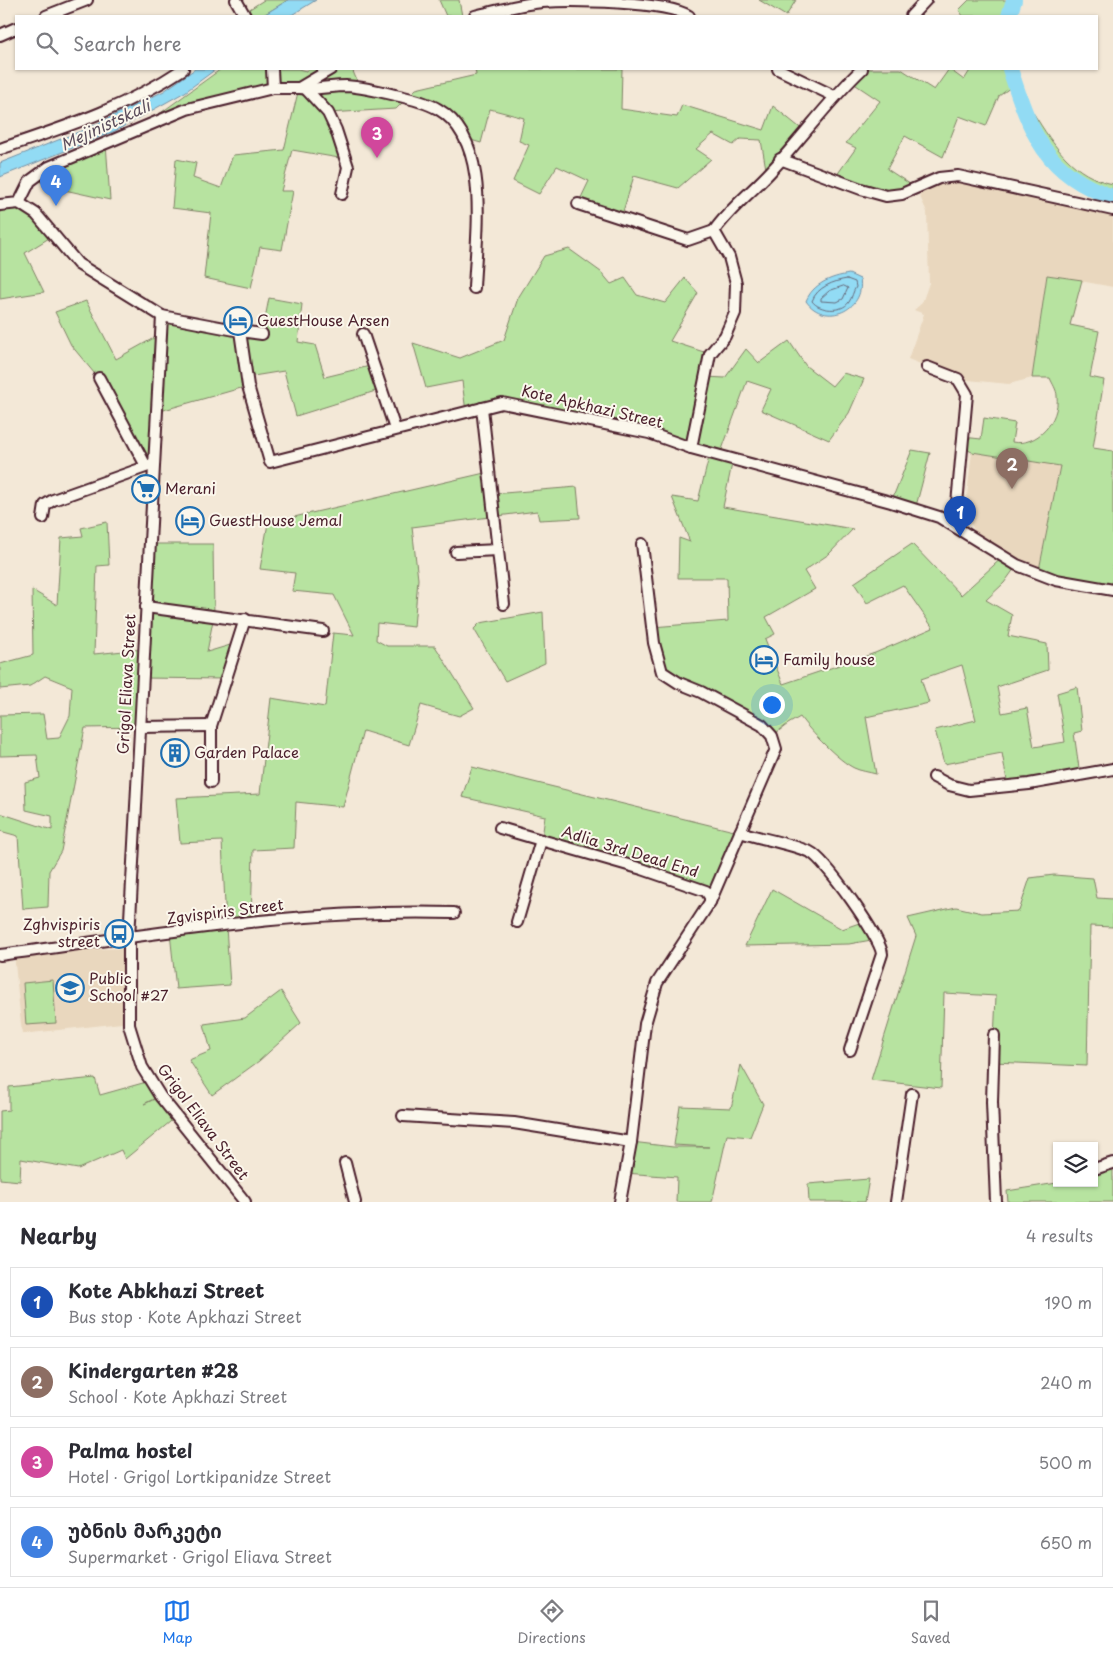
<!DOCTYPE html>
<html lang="en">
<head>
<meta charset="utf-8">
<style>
  body { margin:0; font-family:"Playpen Sans","Noto Sans Georgian",sans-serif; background:#f7f7f7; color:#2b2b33 }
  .controls { position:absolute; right:15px; bottom:15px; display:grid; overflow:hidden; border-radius:0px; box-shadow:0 1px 4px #0004 }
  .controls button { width:45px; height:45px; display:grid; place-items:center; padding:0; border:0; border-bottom:1px solid #e1e1e2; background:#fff; color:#2b2b33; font:25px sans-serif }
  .you { position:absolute; left:771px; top:704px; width:18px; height:18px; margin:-12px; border:4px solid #fff; border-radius:50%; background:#1a73e8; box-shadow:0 0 0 8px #1a73e833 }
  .badge { display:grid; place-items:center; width:32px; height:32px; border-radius:50%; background:#1a73e8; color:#fff; font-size:16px; font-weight:700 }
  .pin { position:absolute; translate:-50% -41px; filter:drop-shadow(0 1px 2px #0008) }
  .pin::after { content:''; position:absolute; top:26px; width:18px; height:15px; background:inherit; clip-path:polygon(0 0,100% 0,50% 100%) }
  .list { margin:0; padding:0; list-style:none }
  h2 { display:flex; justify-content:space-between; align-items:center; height:65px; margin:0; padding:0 20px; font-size:21px }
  h2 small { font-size:16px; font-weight:400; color:#7c7c81 }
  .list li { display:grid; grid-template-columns:32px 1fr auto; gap:15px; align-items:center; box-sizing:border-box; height:70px; margin:0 10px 10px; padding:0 10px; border:1px solid #e1e1e2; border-radius:0px }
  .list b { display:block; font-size:19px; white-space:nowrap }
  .list p { margin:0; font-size:16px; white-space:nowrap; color:#7c7c81 }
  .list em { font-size:16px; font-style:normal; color:#7c7c81 }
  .icon { flex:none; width:28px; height:28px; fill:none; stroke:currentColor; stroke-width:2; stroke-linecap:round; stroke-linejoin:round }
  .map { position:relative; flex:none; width:1113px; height:1202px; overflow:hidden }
  .search { position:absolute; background:#fff; box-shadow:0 1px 4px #0004; left:15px; right:15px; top:15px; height:55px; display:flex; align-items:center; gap:12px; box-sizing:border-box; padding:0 18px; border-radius:0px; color:#7c7c81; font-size:19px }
  .sheet { height:385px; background:#fff }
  nav { display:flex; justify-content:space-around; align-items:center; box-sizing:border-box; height:70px; border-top:1px solid #e1e1e2; background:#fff; font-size:14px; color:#7c7c81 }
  nav a { display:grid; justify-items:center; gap:2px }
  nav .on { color:#1a73e8 }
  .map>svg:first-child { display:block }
  .built { fill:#e9d7be }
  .green { fill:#b7e3a0; stroke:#808166 }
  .water { fill:#92dbf4; stroke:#7590a4 }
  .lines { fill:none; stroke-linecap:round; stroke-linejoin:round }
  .shore { stroke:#676a7b; stroke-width:1 }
  .river { stroke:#92dbf4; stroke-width:16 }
  .street-casing { stroke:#4a1f2b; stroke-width:14 }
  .street { stroke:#fbf7ec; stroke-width:10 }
  .labels { text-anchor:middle; stroke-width:4; stroke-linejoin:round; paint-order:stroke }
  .poi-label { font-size:15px; fill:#4a1f2b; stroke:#fbf7ec; text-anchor:start }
  .street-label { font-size:15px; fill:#4a1f2b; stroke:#fbf7ec }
  .water-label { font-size:16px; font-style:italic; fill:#5c4e5d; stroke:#fbf7ec }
</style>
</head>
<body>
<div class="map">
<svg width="1113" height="1202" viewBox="0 0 1113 1202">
  <rect width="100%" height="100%" fill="#f3e8d7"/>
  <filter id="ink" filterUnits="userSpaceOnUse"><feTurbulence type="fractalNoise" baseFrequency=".02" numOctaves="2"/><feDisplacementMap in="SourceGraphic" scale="10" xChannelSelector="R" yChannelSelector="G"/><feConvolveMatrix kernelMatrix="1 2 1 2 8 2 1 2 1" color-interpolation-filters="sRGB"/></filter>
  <g filter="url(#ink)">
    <g class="built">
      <polygon points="958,176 1113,210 1113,287 1047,275 1032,378 1009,384 958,379 908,359 924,314 914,310 922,303 929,283 927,212 916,188"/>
      <polygon points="972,452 1060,466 1039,570 1015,561 978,537 965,513"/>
      <polygon points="123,948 122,1023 22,1034 14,953"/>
    </g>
    <g class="green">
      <polygon points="264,0 288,0 262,16 252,16 248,10"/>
      <polygon points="439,0 459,0 462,16 446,16"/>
      <polygon points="759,0 796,0 786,16"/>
      <polygon points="969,0 1006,0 1017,7 1013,16 963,16 959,10"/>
      <polygon points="221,69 298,69 306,71 310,69 352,69 360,88 407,98 416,89 476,75 475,69 622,69 621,109 677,117 682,105 764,130 773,106 804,131 767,175 761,140 740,139 733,145 713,134 696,149 711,159 678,188 634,176 621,218 578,204 589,181 557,166 539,194 513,181 529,145 519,141 524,118 490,109 481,143 464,138 451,120 407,98 396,109 328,113 345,159 292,150 281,191 293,191 282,250 260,247 251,288 204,278 211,213 172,208 176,159 196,163 193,178 221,188 233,155 284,150 299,88 273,88 140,128"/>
      <path d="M862,69h39l33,21 15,-21 15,11 7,-11h39c6,16 14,30 24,45 20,32 39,62 79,70v13c-36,-12 -69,-37 -84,-72 -6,-13 -10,-28 -14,-41l-16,12 -13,30 -27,-10 -16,41 -38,-21 -18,33 29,19 -30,8 -52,-17 22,-31 -10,-5 34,-42 -30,-20z"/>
      <polygon points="106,143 110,200 60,189 41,182 49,167"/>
      <polygon points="19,203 54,235 25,253 44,292 0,299 0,205"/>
      <path d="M569,249l32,23 10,12 14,-6 12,17 28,8 20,-25 13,15 -28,48 40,13 -4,23 19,1 21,-29 13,14 30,-22 17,25 26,20 11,-13 21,6 -15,34 -20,27 -68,-30 10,-21 -24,-8 -27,74 13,4 -10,48 130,22 -24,25 -25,17 11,18 -49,28 9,17 -10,5 18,45 92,-31 58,-25 -30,-43 -36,18 -13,-20 58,-39 49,51 43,-39 13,9 -13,18 -18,17 26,15 -4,21 39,8 1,26 -51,17 5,26 25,-5 7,39 31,-5 -8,-49 20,-6 5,44 -8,2 6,42 -72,11 -6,-33 -58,11 -9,-34 41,-10 -14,-55 -41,14 8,24 -63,14 10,57c-7,-2 -16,-3 -22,-6 -15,-7 -44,-37 -54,-51l-12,7 -16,12 -103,-59 -17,-50 76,-6 -1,-43h-49l1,-40 11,4 -18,-45 26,4 12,-48 -61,-20 -147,-30 -36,9 -4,-31 -36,7 -13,-45 47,15 44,-18 14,-42 26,-42z"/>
      <path d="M1047,275l35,5 -12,45 29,6 -9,46 14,3 -11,68 20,3v124l-2,14 -44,-10 -28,-9 21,-104 -88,-14 -10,-5 1,-10 18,2 3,-21 31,5 -3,19c25,5 48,-21 45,-46 0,-6 -5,-13 -7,-18h-18z"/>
      <polygon points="269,298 302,304 298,342 315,345 325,377 374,365 382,389 296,416 284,371 247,377 248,386 157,412 154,464 146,466 99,379 71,345 55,312 86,301 116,359 161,334 162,316 262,334"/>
      <polygon points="912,450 930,453 915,510 891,502"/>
      <polygon points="489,472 492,494 577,487 580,518 539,520 537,511 412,527 418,579 414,627 377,623 376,640 387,646 435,646 474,708 459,716 421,705 409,745 363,731 343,807 296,802 294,848 253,850 251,923 226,926 222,841 180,843 176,798 260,794 271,698 325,707 333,633 354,635 334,595 292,591 295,573 260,569 268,523"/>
      <polygon points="107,522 109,565 97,566 94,654 144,649 150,544 213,544 214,615 207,652 237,643 225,679 143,678 140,727 85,728 61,851 49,871 48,907 23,909 18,836 0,831 0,813 52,830 52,816 26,810 25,782 40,778 37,755 0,756 0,715 43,714 47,739 59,738 70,716 72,687 45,676 30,686 0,689 0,664 33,655 32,590 57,605 61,538 83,536 81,528"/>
      <polygon points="543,612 545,663 505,681 474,629 480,623"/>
      <polygon points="472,767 738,832 710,897 542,839 545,816 462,797"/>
      <polygon points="1054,875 1093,878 1097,898 1113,899 1113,927 1090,926 1087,1066 993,1062 996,996 944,993 941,1088 871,1080 916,936 908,918 956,907 982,913 1019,911 1030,878"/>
      <polygon points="772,889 842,929 865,921 877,939 849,944 745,946"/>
      <polygon points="226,927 230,985 176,989 170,933"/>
      <polygon points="53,980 56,1023 26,1025 23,983"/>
      <polygon points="281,991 301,1023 259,1061 212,1095 189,1060 211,1051 204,1024 245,1018"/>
      <polygon points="741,1065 763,1104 750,1137 727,1135 712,1202 676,1202 677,1177 625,1173 632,1142 673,1147 709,1147 674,1145 680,1106 731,1108"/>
      <polygon points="95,1078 100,1095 150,1081 159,1096 144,1104 159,1097 176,1117 125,1159 121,1150 78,1169 21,1159 20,1181 0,1179 0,1111 9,1110 9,1087"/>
      <polygon points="1113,1166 1113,1202 1008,1202 1007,1191 1057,1183 1094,1183 1094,1175 1099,1174 1099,1169"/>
      <polygon points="869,1179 865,1202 809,1202 808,1184"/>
    </g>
    <g class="water">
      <polygon points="288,0 316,0 290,16 262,16"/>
      <polygon points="195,69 216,69 185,92 115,131 0,177 0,163 86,129 164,91"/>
      <path d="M849,274l11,5c6,31 -35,49 -54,22 7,-17 24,-24 43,-27z"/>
    </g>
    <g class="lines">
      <g class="shore">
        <path d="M847,279l8,3 1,5c-3,4 -4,11 -7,15 -7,11 -30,9 -37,-1 5,-14 22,-20 35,-22z"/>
        <polygon points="844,286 848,288 843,299 837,302 821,301 821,298 829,291"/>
      </g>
      <g class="river">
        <polyline points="1009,16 1014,0"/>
        <path d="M1010,69c20,61 34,106 103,128"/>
      </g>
      <defs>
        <g id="street">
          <polyline points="236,0 245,16"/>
          <polyline points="46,16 87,0"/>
          <path d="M475,16c22,-5 45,-12 67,-14 29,-2 124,-1 147,14"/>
          <polyline points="911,16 926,0"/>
          <polyline points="0,35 16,28"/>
          <polyline points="272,69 273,88"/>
          <polyline points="778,69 834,96"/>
          <path d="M300,88c16,2 31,-2 46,-2 16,1 33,5 49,9 14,3 31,7 43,14 54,31 38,127 36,179"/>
          <polyline points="306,89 328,113 336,130 348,167 342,194"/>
          <path d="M0,149c68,-23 123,-40 183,-80"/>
          <polyline points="780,159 861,189 886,196 902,194 939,178 958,176 1113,210"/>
          <polyline points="19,203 36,214 78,264 162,316 240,331 248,386 270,462 502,403 649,433 691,448 891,502 939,517 1017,565 1056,580 1113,590"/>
          <polyline points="578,204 688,240 714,231"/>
          <polyline points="0,205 19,203 30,181 49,167 187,109 273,88 299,88 331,69"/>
          <polyline points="162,316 129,938 129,1025 142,1067 160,1096 245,1202"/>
          <polyline points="240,331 262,334"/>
          <polyline points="363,334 395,429"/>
          <polyline points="927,367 958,379 967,394 955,526"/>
          <polyline points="99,378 146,466"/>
          <polyline points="482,408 504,604"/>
          <path d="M691,448l19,-94 15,-18 10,-23 1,-30 -7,-26 -15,-26c16,-23 39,-40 58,-61 31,-33 57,-70 90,-101"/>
          <polyline points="43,518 45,505 53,500 154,464"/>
          <polyline points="642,544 654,643 662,672 679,683 701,692 762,725 772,736 776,749 710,902"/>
          <polyline points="456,552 498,550"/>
          <polyline points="146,607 323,631"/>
          <polyline points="140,727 211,726"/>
          <polyline points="934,777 949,785 969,790 1029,784 1113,769"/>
          <polyline points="211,782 211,726 245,619"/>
          <polyline points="500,828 541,840"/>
          <path d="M740,832c22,7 48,11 70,20 15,7 71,86 72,102l-32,96"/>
          <polyline points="517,922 541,840 642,869 706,891 710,897 710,902 657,983 645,1024 631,1142 620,1202"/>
          <path d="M0,955c150,-20 302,-47 454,-42"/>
          <polyline points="994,1035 992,1102 996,1202"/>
          <polyline points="403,1116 514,1123 631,1142"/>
          <polyline points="345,1163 355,1202"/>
          <polyline points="1094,1169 1113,1163"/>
          <polyline points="896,1202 912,1094"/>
        </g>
      </defs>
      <use href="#street" class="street-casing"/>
      <use href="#street" class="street"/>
    </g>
  </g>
  <defs>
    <symbol id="hotel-ring" viewBox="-11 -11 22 22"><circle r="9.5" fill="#fbf7ec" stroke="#1f6fb2" stroke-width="1.5"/><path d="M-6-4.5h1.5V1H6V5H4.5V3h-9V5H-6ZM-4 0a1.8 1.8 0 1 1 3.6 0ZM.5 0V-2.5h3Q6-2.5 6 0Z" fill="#1f6fb2"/></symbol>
    <symbol id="supermarket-ring" viewBox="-11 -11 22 22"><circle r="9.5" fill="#fbf7ec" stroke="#1f6fb2" stroke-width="1.5"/><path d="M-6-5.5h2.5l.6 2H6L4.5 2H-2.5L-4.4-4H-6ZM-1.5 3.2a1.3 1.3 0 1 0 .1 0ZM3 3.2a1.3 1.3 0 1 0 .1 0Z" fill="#1f6fb2"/></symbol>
    <symbol id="building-ring" viewBox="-11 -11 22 22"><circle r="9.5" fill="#fbf7ec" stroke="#1f6fb2" stroke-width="1.5"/><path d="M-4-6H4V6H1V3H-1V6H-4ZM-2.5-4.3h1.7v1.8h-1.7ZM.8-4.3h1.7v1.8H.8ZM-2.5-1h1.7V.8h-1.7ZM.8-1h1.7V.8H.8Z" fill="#1f6fb2"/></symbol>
    <symbol id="bus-ring" viewBox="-11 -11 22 22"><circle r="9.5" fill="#fbf7ec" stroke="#1f6fb2" stroke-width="1.5"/><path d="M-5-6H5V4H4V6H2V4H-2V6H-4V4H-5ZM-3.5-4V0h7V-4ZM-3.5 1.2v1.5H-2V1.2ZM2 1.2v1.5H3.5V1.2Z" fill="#1f6fb2"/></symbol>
    <symbol id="school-ring" viewBox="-11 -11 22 22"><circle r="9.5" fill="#fbf7ec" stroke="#1f6fb2" stroke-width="1.5"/><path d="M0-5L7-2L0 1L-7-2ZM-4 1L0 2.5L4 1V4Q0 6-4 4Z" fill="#1f6fb2"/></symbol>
  </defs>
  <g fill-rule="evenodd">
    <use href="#hotel-ring" x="222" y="305" width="32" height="32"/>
    <use href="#supermarket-ring" x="130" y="473" width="32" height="32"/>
    <use href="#hotel-ring" x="174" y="505" width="32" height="32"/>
    <use href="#hotel-ring" x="748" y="644" width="32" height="32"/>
    <use href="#building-ring" x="159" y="737" width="32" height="32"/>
    <use href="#bus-ring" x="103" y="918" width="32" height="32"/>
    <use href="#school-ring" x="54" y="972" width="32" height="32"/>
  </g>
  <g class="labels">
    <g class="poi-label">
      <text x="257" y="326">GuestHouse Arsen</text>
      <text x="165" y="494">Merani</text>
      <text x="209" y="526">GuestHouse Jemal</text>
      <text x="783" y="665">Family house</text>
      <text x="194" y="758">Garden Palace</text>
      <text x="100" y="930" text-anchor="end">Zghvispiris<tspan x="100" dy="17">street</tspan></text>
      <text x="89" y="984">Public<tspan x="89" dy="17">School #27</tspan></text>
    </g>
    <g class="street-label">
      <text transform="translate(592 407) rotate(13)" y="5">Kote Apkhazi Street</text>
      <text transform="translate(127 684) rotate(-87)" y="5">Grigol Eliava Street</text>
      <text transform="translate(630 852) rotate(17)" y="5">Adlia 3rd Dead End</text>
      <text transform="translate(225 912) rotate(-7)" y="5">Zgvispiris Street</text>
      <text transform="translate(203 1122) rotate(53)" y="5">Grigol Eliava Street</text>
    </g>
    <g class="water-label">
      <text transform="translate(105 125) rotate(-25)" y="6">Mejinistskali</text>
    </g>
  </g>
</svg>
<div class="controls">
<button><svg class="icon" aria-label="layers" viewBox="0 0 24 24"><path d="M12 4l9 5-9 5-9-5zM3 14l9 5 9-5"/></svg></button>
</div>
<div class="you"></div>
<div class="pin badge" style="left:960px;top:537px;background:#1a4fb4">1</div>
<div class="pin badge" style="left:1012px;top:489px;background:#8d6e63">2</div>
<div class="pin badge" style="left:377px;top:158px;background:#d1479c">3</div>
<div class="pin badge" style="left:56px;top:206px;background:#3f7fe0">4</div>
<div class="search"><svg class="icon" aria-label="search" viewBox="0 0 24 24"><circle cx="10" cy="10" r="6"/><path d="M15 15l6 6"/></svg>Search here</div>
</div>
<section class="sheet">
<h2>Nearby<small>4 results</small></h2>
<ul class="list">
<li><span class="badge" style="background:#1a4fb4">1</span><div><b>Kote Abkhazi Street</b><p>Bus stop · Kote Apkhazi Street</p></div><em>190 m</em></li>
<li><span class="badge" style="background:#8d6e63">2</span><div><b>Kindergarten #28</b><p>School · Kote Apkhazi Street</p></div><em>240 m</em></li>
<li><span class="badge" style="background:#d1479c">3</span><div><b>Palma hostel</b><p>Hotel · Grigol Lortkipanidze Street</p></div><em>500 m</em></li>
<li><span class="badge" style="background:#3f7fe0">4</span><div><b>უბნის მარკეტი</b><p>Supermarket · Grigol Eliava Street</p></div><em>650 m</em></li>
</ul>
</section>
<nav>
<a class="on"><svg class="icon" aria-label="map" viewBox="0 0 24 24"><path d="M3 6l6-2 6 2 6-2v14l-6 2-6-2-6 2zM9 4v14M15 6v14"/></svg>Map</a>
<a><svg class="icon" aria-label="directions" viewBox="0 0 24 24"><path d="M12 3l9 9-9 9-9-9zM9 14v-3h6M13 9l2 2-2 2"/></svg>Directions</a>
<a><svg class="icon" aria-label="saved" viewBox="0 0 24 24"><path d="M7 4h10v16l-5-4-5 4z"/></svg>Saved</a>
</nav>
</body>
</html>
